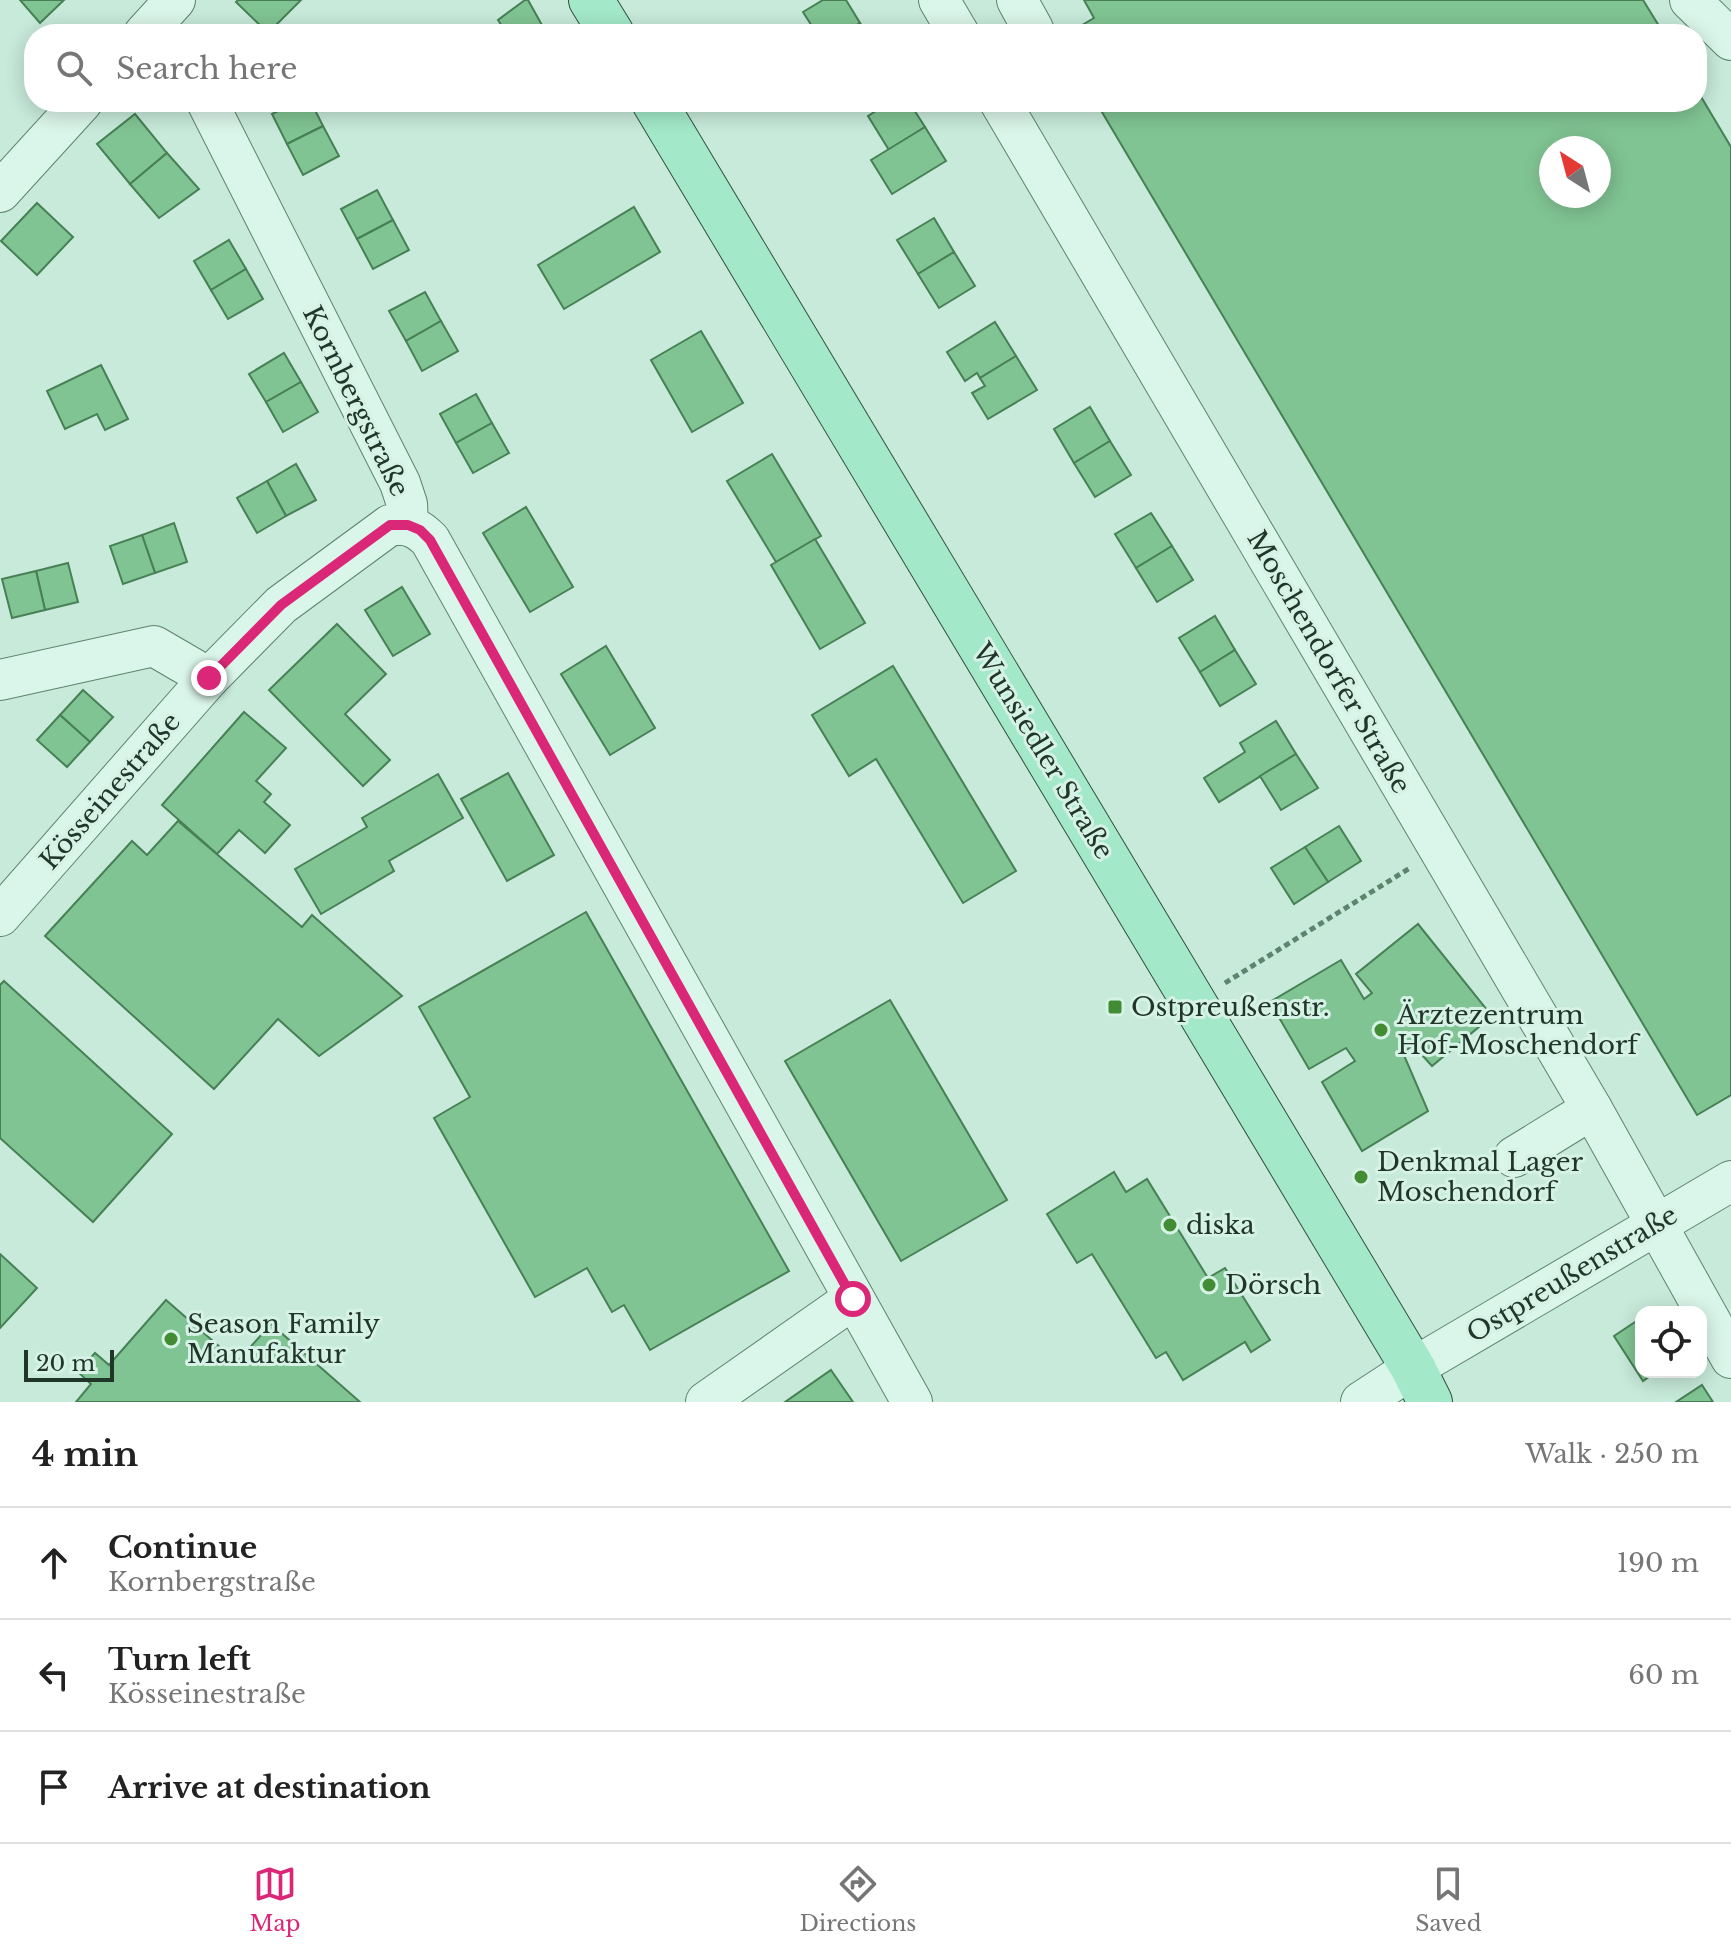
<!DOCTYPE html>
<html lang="en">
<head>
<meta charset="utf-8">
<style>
  body { margin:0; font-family:"Libre Baskerville",serif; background:#f6f6f6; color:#222 }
  .controls { position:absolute; right:24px; bottom:24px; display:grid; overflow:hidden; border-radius:16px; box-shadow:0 4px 20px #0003 }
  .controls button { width:72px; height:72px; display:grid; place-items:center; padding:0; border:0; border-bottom:2px solid #e0e0e0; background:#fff; color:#222; font:40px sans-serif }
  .compass { position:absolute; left:1539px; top:136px; width:72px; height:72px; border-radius:50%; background:#fff; box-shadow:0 4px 20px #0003; rotate:324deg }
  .scale { position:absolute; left:24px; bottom:20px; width:90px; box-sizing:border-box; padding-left:8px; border:4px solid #203628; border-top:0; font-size:22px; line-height:28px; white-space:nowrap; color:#203628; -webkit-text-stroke:6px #d6f2e6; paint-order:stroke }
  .stop { position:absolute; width:24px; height:24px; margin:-18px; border:6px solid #db2777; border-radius:50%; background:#fff }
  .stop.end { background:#db2777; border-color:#fff; box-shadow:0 2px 8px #0008 }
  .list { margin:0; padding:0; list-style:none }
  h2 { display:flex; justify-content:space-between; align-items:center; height:104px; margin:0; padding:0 32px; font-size:34px }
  h2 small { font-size:26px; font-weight:400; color:#767676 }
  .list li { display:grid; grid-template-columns:52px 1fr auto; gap:24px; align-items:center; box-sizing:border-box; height:112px; padding:0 32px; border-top:2px solid #e0e0e0 }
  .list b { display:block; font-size:30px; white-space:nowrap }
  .list p { margin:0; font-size:26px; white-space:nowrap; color:#767676 }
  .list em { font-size:26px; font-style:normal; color:#767676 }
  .icon { flex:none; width:44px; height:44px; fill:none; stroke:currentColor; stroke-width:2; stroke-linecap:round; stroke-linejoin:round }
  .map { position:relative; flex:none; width:1731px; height:1402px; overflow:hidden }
  .search { position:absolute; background:#fff; box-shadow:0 4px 20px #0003; left:24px; right:24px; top:24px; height:88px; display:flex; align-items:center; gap:20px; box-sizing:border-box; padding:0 28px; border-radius:32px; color:#767676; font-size:30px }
  .sheet { height:440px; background:#fff }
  nav { display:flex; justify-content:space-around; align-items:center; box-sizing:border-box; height:112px; border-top:2px solid #e0e0e0; background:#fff; font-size:22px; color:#767676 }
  nav a { display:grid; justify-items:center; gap:4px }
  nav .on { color:#db2777 }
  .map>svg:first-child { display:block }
  .building { fill:#81c493; stroke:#478055; stroke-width:2; fill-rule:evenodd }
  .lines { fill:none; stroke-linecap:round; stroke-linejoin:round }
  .minor-casing { stroke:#5e846d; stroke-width:42 }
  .major-casing { stroke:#32523c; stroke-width:46 }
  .path { stroke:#5e846d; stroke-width:5; stroke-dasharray:6 4; stroke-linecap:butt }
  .minor { stroke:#daf5e9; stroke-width:40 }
  .major { stroke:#a3e9c9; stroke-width:44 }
  .route { stroke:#db2777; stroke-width:10 }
  .poi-dot { fill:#428d34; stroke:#d6f2e6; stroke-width:3 }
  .labels { text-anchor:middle; stroke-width:6; stroke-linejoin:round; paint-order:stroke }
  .street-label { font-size:26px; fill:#203628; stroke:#d6f2e6 }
  .poi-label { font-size:26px; fill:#203628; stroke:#d6f2e6; text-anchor:start }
</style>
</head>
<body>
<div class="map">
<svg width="1731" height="1402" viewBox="0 0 1731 1402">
  <rect width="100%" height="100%" fill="#c7eada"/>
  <g class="building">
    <polygon points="20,0 64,0 40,23"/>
    <polygon points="238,0 301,0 268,33 236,2"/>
    <polygon points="525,0 528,0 547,34 507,34 498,20"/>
    <polygon points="823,0 846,0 860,23 842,34 817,34 803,12"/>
    <polygon points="1084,0 1643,0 1664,34 1067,34 1094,18"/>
    <polygon points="860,23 867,34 842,34"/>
    <path d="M1697,90l34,57v948l-34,20 -601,-1013h601zM1551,148h48v48h-48z"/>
    <polygon points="296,102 311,102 323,126 287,144 272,114"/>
    <polygon points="890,102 909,102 925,127 889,150 868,116"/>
    <polygon points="135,114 167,153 130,184 97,144"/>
    <polygon points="323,126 339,156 303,175 287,144"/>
    <polygon points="925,127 946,161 892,194 871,160"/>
    <polygon points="167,153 199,189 159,218 130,184"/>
    <polygon points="377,190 393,220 357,239 341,209"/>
    <polygon points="37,203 73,237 37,275 1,241"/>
    <polygon points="634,207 660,252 564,309 538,265"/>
    <polygon points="934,218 954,252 918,274 897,240"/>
    <polygon points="393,220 409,250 373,269 357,239"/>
    <polygon points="229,240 246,269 211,290 194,261"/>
    <polygon points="954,252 975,286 939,308 918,274"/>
    <polygon points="246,269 263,299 228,319 211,290"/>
    <polygon points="425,292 441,321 406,341 389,311"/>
    <polygon points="441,321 458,351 422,371 406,341"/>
    <polygon points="995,322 1016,356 980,378 977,373 965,381 947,352"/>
    <polygon points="701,331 743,403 692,432 651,360"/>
    <polygon points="284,353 301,382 266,402 249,374"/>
    <polygon points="1016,356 1037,390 988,419 972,393 985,386 980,378"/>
    <polygon points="101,365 128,419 105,430 97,414 65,429 47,391"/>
    <polygon points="301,382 318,412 283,432 266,402"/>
    <polygon points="476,394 492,423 456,443 440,414"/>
    <polygon points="1090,407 1110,441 1074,463 1054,429"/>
    <polygon points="492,423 509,453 473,473 456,443"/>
    <polygon points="1110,441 1131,475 1095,497 1074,463"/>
    <polygon points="772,454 821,536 776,562 727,481"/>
    <polygon points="296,464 316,500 286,516 267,481"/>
    <polygon points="267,481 286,516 257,533 237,498"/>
    <polygon points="526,507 573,587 530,612 483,533"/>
    <polygon points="1151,513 1172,546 1136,568 1115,534"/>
    <polygon points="174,523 187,562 155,573 142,535"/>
    <polygon points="142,535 155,573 123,584 110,546"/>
    <polygon points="815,539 865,623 820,649 771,565"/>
    <polygon points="1172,546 1193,580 1157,602 1136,568"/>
    <polygon points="68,563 78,602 45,610 36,571"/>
    <polygon points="36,571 45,610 12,618 2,579"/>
    <polygon points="402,587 430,634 393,656 365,610"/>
    <polygon points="1215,616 1235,650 1200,672 1179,638"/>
    <polygon points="337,624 386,674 345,714 390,760 363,786 269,690"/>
    <polygon points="606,646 655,728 610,755 561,674"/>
    <polygon points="1235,650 1256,684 1220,706 1200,672"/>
    <polygon points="893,666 1016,871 963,903 876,759 849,776 812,715"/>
    <polygon points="83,690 113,717 90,742 60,715"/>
    <polygon points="244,712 286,748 256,781 271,794 264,802 290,825 265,853 239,830 217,854 162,805"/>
    <polygon points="60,715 90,742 67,767 37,740"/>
    <polygon points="1276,721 1296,754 1219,802 1204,778 1245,752 1240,743"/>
    <polygon points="1296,754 1318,788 1281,810 1260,776"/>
    <polygon points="508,773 554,855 507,881 461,799"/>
    <polygon points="438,774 463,818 389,861 394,871 321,914 295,869 367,827 362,818"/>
    <polygon points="178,821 302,927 312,915 402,996 319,1056 278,1019 214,1089 45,936 132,841 147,855"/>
    <polygon points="1339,826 1361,861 1328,882 1305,847"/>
    <polygon points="1305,847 1328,882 1294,904 1271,868"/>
    <polygon points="586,912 789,1271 650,1350 624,1305 612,1312 587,1268 535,1297 434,1118 470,1097 419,1007"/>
    <polygon points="1418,924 1492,1016 1432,1066 1413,1045 1403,1053 1428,1111 1362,1151 1322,1082 1355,1061 1346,1048 1309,1069 1270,1002 1341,960 1364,999 1372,993 1356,974"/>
    <polygon points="4,981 172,1134 93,1222 0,1138 0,985"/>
    <polygon points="890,1000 1007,1200 901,1261 785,1061"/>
    <polygon points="1114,1172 1126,1192 1147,1179 1208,1278 1225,1268 1270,1340 1251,1352 1245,1342 1183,1380 1166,1352 1156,1358 1092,1254 1077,1263 1047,1214"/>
    <polygon points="0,1254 37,1288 0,1328"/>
    <polygon points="166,1300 237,1362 271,1324 360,1402 76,1402 91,1384 78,1372 95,1353 109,1365"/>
    <polygon points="1641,1318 1641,1372 1656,1372 1643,1381 1614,1336"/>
    <polygon points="831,1370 853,1402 785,1402"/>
    <polygon points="1702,1385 1713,1402 1676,1402"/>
  </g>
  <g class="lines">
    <defs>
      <g id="minor">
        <polyline points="939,0 959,34"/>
        <polyline points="1017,0 1033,29"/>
        <polyline points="1690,0 1731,40"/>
        <polyline points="144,34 175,0"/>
        <polyline points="207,102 400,483 407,504 408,525"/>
        <polyline points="1000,102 1592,1109 1731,1358"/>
        <polyline points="0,192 82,102"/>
        <polyline points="0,680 154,646 209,678"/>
        <path d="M0,916l209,-238 72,-73 109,-80c19,-1 27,2 40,15l482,862"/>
        <polyline points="1514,1157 1592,1109"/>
        <polyline points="706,1402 853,1299"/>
        <polyline points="1361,1402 1413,1368 1731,1181"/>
      </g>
      <g id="major">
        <polyline points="591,0 612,34"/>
        <polyline points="654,102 1413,1368 1430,1402"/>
      </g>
    </defs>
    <use href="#minor" class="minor-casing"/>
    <use href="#major" class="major-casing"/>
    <polyline class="path" points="1225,983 1410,868"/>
    <use href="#minor" class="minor"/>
    <use href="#major" class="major"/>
  </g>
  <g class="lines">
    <polyline class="route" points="209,678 281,605 390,525 408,525 420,530 430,540 853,1299"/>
  </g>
  <g class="poi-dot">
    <rect x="1107" y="999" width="16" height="16" rx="4"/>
    <circle cx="1381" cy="1030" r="8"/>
    <circle cx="1361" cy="1177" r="8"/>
    <circle cx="1170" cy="1225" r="8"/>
    <circle cx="1209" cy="1285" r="8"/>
    <circle cx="171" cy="1339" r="8"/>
  </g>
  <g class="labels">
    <g class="street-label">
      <text transform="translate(356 401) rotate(64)" y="9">Kornbergstraße</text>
      <text transform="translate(1329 662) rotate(60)" y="9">Moschendorfer Straße</text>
      <text transform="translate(1043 751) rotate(59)" y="9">Wunsiedler Straße</text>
      <text transform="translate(110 791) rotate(-49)" y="9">Kösseinestraße</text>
      <text transform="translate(1572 1274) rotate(-31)" y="9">Ostpreußenstraße</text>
    </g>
    <g class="poi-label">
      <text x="1131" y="1016">Ostpreußenstr.</text>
      <text x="1397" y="1024">Ärztezentrum<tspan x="1397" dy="30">Hof-Moschendorf</tspan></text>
      <text x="1377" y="1171">Denkmal Lager<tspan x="1377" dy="30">Moschendorf</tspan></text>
      <text x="1186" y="1234">diska</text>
      <text x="1225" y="1294">Dörsch</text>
      <text x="187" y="1333">Season Family<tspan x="187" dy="30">Manufaktur</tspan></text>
    </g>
  </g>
</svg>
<div class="controls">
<button><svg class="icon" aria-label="locate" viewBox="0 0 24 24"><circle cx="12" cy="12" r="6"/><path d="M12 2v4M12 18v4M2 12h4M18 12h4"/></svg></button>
</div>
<svg class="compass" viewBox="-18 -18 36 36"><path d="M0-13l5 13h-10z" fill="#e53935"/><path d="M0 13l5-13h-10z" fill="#767676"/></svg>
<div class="scale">20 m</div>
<div class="stop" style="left:853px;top:1299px"></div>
<div class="stop end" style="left:209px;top:678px"></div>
<div class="search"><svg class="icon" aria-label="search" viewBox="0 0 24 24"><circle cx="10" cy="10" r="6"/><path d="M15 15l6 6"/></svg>Search here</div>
</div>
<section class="sheet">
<h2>4 min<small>Walk · 250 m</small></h2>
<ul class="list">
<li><svg class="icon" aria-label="ahead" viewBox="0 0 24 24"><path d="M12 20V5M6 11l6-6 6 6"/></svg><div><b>Continue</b><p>Kornbergstraße</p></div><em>190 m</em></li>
<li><svg class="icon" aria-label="left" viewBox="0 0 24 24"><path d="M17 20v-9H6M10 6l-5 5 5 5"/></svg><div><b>Turn left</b><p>Kösseinestraße</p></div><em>60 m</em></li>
<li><svg class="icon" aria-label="arrive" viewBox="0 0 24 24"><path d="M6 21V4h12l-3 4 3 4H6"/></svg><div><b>Arrive at destination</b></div></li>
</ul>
</section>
<nav>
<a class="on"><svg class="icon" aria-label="map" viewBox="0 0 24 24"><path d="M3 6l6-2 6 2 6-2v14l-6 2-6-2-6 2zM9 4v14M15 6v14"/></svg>Map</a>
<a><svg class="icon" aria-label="directions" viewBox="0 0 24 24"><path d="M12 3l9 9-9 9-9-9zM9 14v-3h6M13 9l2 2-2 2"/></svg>Directions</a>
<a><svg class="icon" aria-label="saved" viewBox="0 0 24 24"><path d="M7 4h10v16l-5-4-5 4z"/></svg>Saved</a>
</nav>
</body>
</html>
